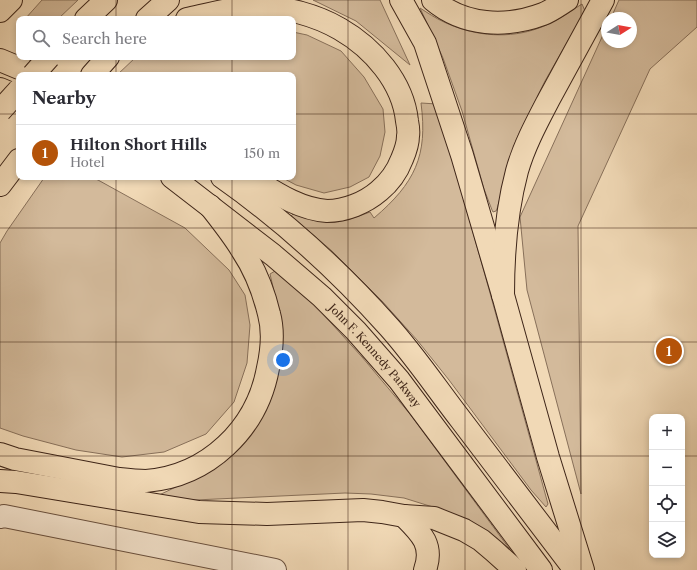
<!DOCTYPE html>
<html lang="en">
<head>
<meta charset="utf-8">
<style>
  body { margin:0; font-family:"Libre Caslon Text",serif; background:#f7f7f7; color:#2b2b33 }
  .controls { position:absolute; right:12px; bottom:12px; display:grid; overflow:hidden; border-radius:8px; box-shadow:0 2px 6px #0003 }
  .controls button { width:36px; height:36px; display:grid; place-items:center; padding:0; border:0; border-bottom:1px solid #e1e1e2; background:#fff; color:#2b2b33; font:20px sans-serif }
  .compass { position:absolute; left:601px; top:12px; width:36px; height:36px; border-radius:50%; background:#fff; box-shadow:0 2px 6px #0003; rotate:79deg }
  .you { position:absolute; left:283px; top:360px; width:14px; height:14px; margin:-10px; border:3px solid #fff; border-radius:50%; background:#1a73e8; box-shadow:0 0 0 6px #1a73e833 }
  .badge { display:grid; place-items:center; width:26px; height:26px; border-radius:50%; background:#b45309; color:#fff; font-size:13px; font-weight:700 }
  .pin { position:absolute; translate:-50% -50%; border:2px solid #fff; box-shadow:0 1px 4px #0006 }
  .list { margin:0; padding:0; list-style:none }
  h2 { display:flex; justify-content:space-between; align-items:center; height:52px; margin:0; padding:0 16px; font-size:17px }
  h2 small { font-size:13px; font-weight:400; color:#7c7c81 }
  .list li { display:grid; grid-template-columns:26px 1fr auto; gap:12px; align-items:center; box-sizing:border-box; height:56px; padding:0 16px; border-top:1px solid #e1e1e2 }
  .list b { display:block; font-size:15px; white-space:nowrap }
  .list p { margin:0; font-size:13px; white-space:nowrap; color:#7c7c81 }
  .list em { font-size:13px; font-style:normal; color:#7c7c81 }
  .icon { flex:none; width:22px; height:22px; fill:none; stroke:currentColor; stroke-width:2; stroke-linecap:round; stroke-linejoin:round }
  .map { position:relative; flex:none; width:697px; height:570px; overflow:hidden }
  .search { position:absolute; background:#fff; box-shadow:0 2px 6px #0003; left:16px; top:16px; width:280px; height:44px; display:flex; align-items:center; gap:10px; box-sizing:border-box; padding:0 14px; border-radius:8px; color:#7c7c81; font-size:15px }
  .panel { position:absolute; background:#fff; box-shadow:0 2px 6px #0003; left:16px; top:72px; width:280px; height:108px; border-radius:8px }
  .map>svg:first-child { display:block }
  .green { fill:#d3ba9b; stroke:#88705a }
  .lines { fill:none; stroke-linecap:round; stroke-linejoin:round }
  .minor-casing { stroke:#6b5240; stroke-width:24 }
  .major-casing { stroke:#3e2518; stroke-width:24 }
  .highway-casing { stroke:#3e2518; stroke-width:24 }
  .minor { stroke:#f6e6d0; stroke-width:22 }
  .major { stroke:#f1d9b6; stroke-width:22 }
  .highway { stroke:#f1d9b6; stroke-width:22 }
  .highway-bridge-casing { stroke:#3e2518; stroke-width:24; stroke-linecap:butt }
  .highway-bridge { stroke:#f1d9b6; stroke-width:22 }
  .grid { fill:none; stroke:#3e2518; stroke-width:1; stroke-opacity:0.55 }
  .labels { text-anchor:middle; stroke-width:4; stroke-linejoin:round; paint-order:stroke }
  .street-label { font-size:11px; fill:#3e2518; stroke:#f6e6d0 }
</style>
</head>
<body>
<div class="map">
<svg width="697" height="570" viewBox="0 0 697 570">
  <rect width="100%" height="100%" fill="#f1d9b6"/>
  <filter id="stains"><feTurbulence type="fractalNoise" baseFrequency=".005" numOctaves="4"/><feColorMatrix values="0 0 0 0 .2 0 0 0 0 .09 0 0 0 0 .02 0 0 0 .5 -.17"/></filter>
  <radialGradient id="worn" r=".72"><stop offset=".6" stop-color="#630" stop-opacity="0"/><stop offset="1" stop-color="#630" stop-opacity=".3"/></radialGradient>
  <g class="green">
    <polygon points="42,0 78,0 58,19 25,19"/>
    <polygon points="313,0 380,0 410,65 356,21"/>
    <polygon points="619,0 697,0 697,27 650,69 578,226 581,494 527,290 520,217 607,26 607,42 631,42 631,18 611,18"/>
    <path d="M582,4l3,7 -40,70 -29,59 -19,69 -1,2 -3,1 -1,-2 -8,-21 -22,-78 -19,-53 -23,-50c8,5 15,10 24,14 27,13 60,17 89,8 18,-5 33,-16 49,-26z"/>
    <polygon points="293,32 307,35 341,51 364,77 383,109 385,132 380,156 369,177 350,187 324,193 296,185 281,177 293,177 293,75 117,75 136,57 293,57"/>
    <path d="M421,103l16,1 53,189 58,211 -2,3 -15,-17 -82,-110 -32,-40 -35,-39 -50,-50 -41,-35 4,-4c28,15 46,11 75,0l4,6c41,-35 54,-62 47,-115z"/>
    <polygon points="46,177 90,177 98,180 185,228 229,270 245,295 250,325 247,363 234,402 206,434 164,452 122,457 76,450 23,436 0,428 0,243 7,231 44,178"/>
    <polygon points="275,271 299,290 322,313 362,357 410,414 514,555 436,508 404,498 371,494 345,493 195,500 157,496 199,476 234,453 279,313 270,274"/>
  </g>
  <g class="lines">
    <defs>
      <polyline id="minor" points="0,517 4,516 275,570"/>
      <g id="major">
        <polyline points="401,0 425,43 462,155 503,295 548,457 583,570"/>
        <polyline points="0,60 36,75"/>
        <polyline points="0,89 19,97"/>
        <path id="s1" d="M172,177l101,78 49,42 34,34 43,49 142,190"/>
        <path d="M222,177c61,43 117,94 167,150 26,29 48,62 72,93 38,50 76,100 114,150"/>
      </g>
      <g id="highway">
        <path d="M433,0c31,26 73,28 110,14 8,-3 16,-9 24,-14"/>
        <polyline points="0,11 11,0"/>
        <polyline points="86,19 106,0"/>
        <polyline points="147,19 168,0"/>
        <path d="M187,19c23,-5 48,-12 71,-12 28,0 58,8 82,22 33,19 63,53 67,92 1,5 2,10 1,15 0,8 -3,16 -6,23 -5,13 -12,23 -23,32 -14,12 -34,20 -52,20 -29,-2 -54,-20 -77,-34"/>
        <polyline points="92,75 108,57"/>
        <polyline points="0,185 19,160"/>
        <path d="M503,295c0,-42 3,-83 14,-124 7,-25 20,-49 32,-72 18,-33 36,-66 54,-99"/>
        <path d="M0,454l15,5 104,20c9,1 18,2 27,2 62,-5 111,-52 122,-113 4,-18 6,-36 1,-54 -5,-21 -15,-46 -27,-64 -9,-15 -21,-30 -32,-44"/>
        <polyline points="0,481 16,482 199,512 267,514 363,510 382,512 404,516 434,518 464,530 481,540 494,551 515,570"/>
        <path d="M404,516c17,17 30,29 21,54"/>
      </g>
    </defs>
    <use href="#minor" class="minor-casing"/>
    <use href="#major" class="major-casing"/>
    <use href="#highway" class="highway-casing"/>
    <use href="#minor" class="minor"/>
    <use href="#major" class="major"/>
    <use href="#highway" class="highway"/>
    <defs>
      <g id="highway-bridge">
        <polyline points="33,75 49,57"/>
        <polyline points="0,111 19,90"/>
      </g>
    </defs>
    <use href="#highway-bridge" class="highway-bridge-casing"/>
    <use href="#highway-bridge" class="highway-bridge"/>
  </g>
  <path class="grid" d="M116,0v19M232,0v19M348,0v570M465,0v570M581,0v570M116,57v18M232,57v18M0,114h19M293,114h404M116,177v393M232,177v393M0,228h697M0,342h697M0,456h652M682,456h15"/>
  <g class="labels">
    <g class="street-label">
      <text dy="4" stroke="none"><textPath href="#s1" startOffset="271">John F. Kennedy Parkway</textPath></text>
    </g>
  </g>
  <rect width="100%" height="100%" filter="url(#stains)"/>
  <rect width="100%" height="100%" fill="url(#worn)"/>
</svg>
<div class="controls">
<button>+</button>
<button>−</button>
<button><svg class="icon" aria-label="locate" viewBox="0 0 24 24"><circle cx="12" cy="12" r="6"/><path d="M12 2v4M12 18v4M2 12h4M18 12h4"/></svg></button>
<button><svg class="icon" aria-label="layers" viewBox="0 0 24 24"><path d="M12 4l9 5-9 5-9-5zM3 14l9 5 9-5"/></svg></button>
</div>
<svg class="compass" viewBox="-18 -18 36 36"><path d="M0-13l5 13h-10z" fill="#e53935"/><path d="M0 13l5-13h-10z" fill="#7c7c81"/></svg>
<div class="you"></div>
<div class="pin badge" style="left:669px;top:351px">1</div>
<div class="search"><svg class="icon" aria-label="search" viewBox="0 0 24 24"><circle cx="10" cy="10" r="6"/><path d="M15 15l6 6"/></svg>Search here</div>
<section class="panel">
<h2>Nearby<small></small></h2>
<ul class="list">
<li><span class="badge">1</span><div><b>Hilton Short Hills</b><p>Hotel</p></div><em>150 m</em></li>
</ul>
</section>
</div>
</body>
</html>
